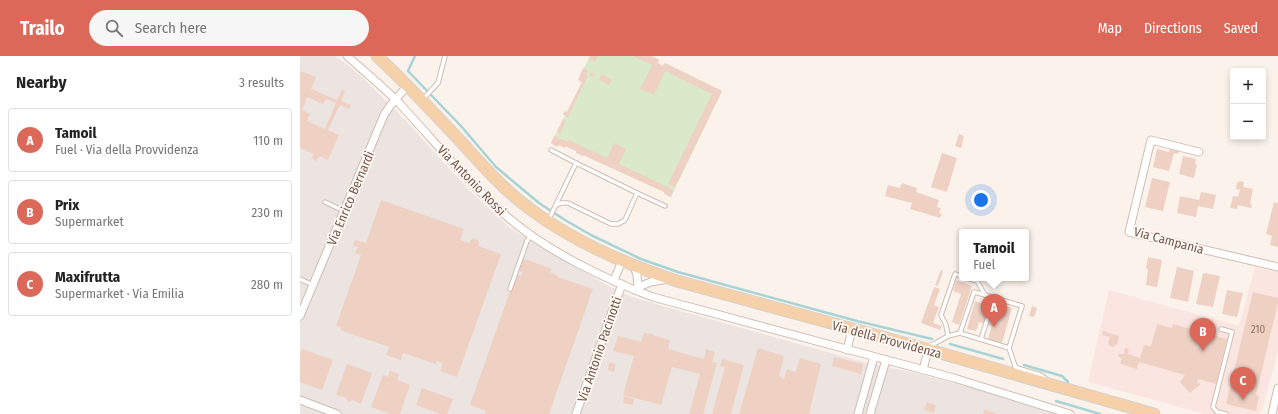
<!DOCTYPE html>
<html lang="en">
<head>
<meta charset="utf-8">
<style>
  body { margin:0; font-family:"Fira Sans Condensed",sans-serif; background:#f6f6f6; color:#222 }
  .controls { position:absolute; right:12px; top:12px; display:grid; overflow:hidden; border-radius:4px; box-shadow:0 2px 6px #0003 }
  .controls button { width:36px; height:36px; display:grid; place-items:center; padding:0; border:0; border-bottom:1px solid #e0e0e0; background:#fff; color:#222; font:20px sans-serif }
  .you { position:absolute; left:681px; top:144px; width:14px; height:14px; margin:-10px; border:3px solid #fff; border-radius:50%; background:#1a73e8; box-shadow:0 0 0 6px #1a73e833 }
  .badge { display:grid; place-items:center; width:26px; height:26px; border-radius:50%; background:#dc6859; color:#fff; font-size:13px; font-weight:700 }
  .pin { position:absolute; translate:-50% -33px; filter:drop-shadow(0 1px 2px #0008) }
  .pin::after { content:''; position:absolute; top:21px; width:14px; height:12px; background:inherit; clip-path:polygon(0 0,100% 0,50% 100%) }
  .popup { position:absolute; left:659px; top:173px; width:70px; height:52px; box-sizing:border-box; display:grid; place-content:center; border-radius:4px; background:#fff; filter:drop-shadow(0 1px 3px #0005); font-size:13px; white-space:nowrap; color:#767676 }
  .popup b { font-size:15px; color:#222 }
  .popup::after { content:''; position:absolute; left:50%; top:100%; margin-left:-8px; border:8px solid transparent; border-top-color:#fff }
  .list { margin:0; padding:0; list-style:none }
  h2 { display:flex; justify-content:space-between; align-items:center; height:52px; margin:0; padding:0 16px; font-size:17px }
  h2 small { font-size:13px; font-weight:400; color:#767676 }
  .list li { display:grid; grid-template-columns:26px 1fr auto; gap:12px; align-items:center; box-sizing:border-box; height:64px; margin:0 8px 8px; padding:0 8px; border:1px solid #e0e0e0; border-radius:4px }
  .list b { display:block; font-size:15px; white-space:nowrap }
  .list p { margin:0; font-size:13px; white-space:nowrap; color:#767676 }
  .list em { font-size:13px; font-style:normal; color:#767676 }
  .icon { flex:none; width:22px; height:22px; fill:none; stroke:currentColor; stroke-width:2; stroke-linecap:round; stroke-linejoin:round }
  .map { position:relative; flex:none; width:978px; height:358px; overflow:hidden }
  header { display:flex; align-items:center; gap:24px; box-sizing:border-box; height:56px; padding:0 20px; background:#dc6859; color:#fff }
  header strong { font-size:19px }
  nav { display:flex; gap:22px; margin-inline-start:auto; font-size:14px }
  .search { width:280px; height:36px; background:#f6f6f6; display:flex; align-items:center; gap:10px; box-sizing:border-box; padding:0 14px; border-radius:22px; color:#767676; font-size:15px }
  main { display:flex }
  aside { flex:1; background:#fff }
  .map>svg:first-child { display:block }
  .commercial { fill:#fbe5e0 }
  .industrial { fill:#ebe4e0 }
  .green { fill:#dae9ca }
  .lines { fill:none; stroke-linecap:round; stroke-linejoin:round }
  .stream { stroke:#a7d3d6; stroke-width:2.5 }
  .building { fill:#efd1c4; fill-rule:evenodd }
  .lane-casing { stroke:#cfbdb3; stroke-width:5.5 }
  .street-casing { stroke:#cfbdb3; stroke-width:9 }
  .primary-casing { stroke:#d8d1ce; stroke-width:13 }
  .lane { stroke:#fff; stroke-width:3.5 }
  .street { stroke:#fff; stroke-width:7 }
  .primary { stroke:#f5d0a9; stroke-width:11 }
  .labels { text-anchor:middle; stroke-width:3.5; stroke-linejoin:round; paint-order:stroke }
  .number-label { font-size:11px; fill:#94776c }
  .street-label { font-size:13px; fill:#75594f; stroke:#fef8f2 }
</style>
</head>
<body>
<header>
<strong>Trailo</strong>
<div class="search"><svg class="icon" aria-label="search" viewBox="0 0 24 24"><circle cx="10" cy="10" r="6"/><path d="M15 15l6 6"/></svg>Search here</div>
<nav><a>Map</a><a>Directions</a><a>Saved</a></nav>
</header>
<main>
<aside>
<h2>Nearby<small>3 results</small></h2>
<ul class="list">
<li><span class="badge">A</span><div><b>Tamoil</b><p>Fuel · Via della Provvidenza</p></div><em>110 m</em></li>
<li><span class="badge">B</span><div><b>Prix</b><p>Supermarket</p></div><em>230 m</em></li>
<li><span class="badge">C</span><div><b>Maxifrutta</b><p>Supermarket · Via Emilia</p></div><em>280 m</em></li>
</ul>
</aside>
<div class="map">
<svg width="978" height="358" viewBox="0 0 978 358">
  <rect width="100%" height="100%" fill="#fbf3eb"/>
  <polygon class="commercial" points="955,211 978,216 978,296 962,354 959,358 905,358 788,326 809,234 939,270"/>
  <polygon class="industrial" points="0,0 36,0 59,18 107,66 167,132 210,172 305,228 329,240 352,247 563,306 611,316 672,332 756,358 0,358"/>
  <polygon class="green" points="290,0 351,0 359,4 358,7 363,10 365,7 422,35 371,141 364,138 364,136 283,99 283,100 276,97 276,95 266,90 265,92 259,89 257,91 251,87 265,59 263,58 265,55 267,56 282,26 278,24"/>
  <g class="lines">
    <g class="stream">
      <polyline points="115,0 108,15 161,70 196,111 239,147 265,164 291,179 341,203 378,216 557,265 632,283"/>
      <polyline points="650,288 703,303"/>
      <polyline points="724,309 762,320 768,326"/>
      <polyline points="756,345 800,358"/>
    </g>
  </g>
  <g class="building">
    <polygon points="290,0 298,0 295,6 289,3"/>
    <polygon points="333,0 351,0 359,4 357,7 363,10 365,7 422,35 375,131 368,128 412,38 365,15 354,39 340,33 352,9"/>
    <polygon points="283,12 288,15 286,19 288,20 268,61 263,58 265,55 267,56 282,26 278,24"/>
    <path d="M0,15l16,6 -5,12 26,11 5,-10 2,1h1l-4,10 10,4 -2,4 -9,-4 -12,25 11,5 -11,25 -9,-4 -3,5 -4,-3 2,-4 -14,-6zM7,41l16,7 3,-5 10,4 -11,26 -18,-8 3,-7 -8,-4z"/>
    <polygon points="291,16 295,17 293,21 289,19"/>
    <polygon points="301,18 312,24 309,29 299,24"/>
    <polygon points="263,63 266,65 260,78 257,76"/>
    <polygon points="659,78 664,80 661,92 655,90"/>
    <polygon points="254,80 268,86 269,84 307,102 314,87 326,93 319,108 374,134 371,141 364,138 364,136 283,99 283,100 276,97 276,95 265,90 265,92 258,89 257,91 251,87"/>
    <polygon points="870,92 879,94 878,98 874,97 869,115 853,111 857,93 869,96"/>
    <polygon points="642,97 657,102 647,136 631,131"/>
    <polygon points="883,100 896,103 895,108 897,109 894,122 879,118"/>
    <polygon points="852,122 870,126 863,155 845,151"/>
    <polygon points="939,125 944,126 943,131 953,133 950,148 952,149 951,152 938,149 937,153 930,152 933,140 938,141 940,134 936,133 937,126 939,127"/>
    <polygon points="602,127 617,132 616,136 639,144 637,151 641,152 639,157 642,158 640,162 610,153 612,147 585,140 588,129 600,132"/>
    <polygon points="901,136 916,139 913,153 898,150 896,161 877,157 880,140 899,144"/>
    <polygon points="81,144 164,173 160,184 169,187 173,182 178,184 179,187 178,190 201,198 157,321 140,315 143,307 137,305 136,308 103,297 101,304 86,299 89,291 40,274 41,271 36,270 61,199 55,197 58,191 53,190 55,184 66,187"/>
    <polygon points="974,146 978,147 978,191 970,189 972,180 966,178"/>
    <polygon points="848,201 862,204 857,231 846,229 848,213 846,212"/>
    <polygon points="222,202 252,213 250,218 252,217 258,220 258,221 293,233 288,244 289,244 249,358 185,358 186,355 170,349 216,218 221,220 223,216 217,215"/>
    <polygon points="877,211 894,215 888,246 870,242"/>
    <polygon points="641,214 643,215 638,230 635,229"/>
    <polygon points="903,217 920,220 913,251 896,248"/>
    <polygon points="656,224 672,230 659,269 652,266 661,238 653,235"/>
    <polygon points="634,231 640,233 634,249 639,251 633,267 642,270 640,274 621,267"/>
    <polygon points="927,234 943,237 937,261 922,258"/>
    <polygon points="953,236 978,242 978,247 956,339 959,340 956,355 926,348"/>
    <polygon points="675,245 684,248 683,251 696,255 699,248 712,252 701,290 687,286 692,270 679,266 676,275 667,273"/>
    <polygon points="732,250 737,252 734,261 729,260"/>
    <polygon points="857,268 872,272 873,268 927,283 916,328 898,323 897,327 901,328 890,337 880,326 885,319 839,306 837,313 820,308 822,303 818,300 819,298 824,298 825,292 829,293 828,298 840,302 844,289 851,290"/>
    <polygon points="803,275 819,280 817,289 815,288 814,291 808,289 810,281 802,279"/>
    <polygon points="344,277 353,278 352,279 370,284 368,293 404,303 406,293 415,296 412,306 417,307 403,358 389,358 400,318 372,311 361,349 323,339 334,300 313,295 318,280 341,286"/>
    <polygon points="458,292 484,300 479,320 482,321 482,323 484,323 487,313 496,316 500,302 521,308 509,358 439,358"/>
    <polygon points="2,293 33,304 22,334 0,326 0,299"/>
    <polygon points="534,301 563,308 561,318 532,310"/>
    <polygon points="422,303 444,309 431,358 412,358 425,311 420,310"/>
    <polygon points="309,306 316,308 314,316 308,314"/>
    <polygon points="47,308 72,317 61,348 52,344 50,346 47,344 46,342 36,339"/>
    <polygon points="90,315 99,318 97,324 110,329 100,358 90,358 71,351 83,319 88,321"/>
    <polygon points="122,332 153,343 147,358 140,358 116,349"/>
    <polygon points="324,340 334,343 333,349 323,347"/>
    <polygon points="627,346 636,349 634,357 624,354"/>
    <polygon points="684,353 697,358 683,358"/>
  </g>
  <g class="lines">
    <defs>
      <g id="lane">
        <polyline points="124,42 138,27 145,0"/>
        <polyline points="251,94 276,107"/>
        <polyline points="337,137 365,150"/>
        <polyline points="25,146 44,155"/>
        <polyline points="249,163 276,107 337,137 325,164 318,168 311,168 268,147 261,147 257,149"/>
        <polyline points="667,222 677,225 685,239 722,250 709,292"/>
        <polyline points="0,223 13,229"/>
        <polyline points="210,233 227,185 231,179"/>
        <polyline points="921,273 932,276 913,351 917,356 926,358"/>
        <polyline points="660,277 674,236 685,239"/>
        <polyline points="648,280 646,269 641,259 655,218 662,220"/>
        <polyline points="681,283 694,242"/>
        <polyline points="628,290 634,288 648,280 660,277 709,292 715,310 717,312 741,319 746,323"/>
      </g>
      <g id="street">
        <path d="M47,0c17,15 34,29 50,45 37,39 71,83 113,118 37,32 97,61 143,78l301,81 116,36"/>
        <polyline points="899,96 851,84 829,176 978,211"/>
        <polyline points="334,210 337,219 338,231"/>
        <polyline points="314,224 322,205"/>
        <polyline points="336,234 338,231 351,226 367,223"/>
        <polyline points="0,260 84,59 90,50 108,29"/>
        <polyline points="547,294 552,273"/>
        <polyline points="623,314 628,294"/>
        <polyline points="0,344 37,358"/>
        <polyline points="276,358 322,228"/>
        <polyline points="558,358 574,301"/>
        <polyline points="570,358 586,304"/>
        <polyline points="972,358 978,332"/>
      </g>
      <path id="primary" d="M77,0c31,29 59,59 87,89 21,23 41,46 66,64 44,33 95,55 147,72l242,66 235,67"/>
    </defs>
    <use href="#lane" class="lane-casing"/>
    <use href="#street" class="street-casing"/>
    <use href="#primary" class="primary-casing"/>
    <use href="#lane" class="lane"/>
    <use href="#street" class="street"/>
    <use href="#primary" class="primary"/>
  </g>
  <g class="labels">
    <g class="number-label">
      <text x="958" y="277">210</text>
    </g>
    <g class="street-label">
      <text transform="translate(172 124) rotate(46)" y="5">Via Antonio Rossi</text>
      <text transform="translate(50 142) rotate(-67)" y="5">Via Enrico Bernardi</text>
      <text transform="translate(869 184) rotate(15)" y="5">Via Campania</text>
      <text transform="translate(587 283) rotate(15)" y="5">Via della Provvidenza</text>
      <text transform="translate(299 293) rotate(-71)" y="5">Via Antonio Pacinotti</text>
    </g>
  </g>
</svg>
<div class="controls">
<button>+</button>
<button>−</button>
</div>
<div class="you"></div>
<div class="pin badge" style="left:694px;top:271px">A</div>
<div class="popup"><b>Tamoil</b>Fuel</div>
<div class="pin badge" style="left:903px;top:295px">B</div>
<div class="pin badge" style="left:943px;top:344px">C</div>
</div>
</main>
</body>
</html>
